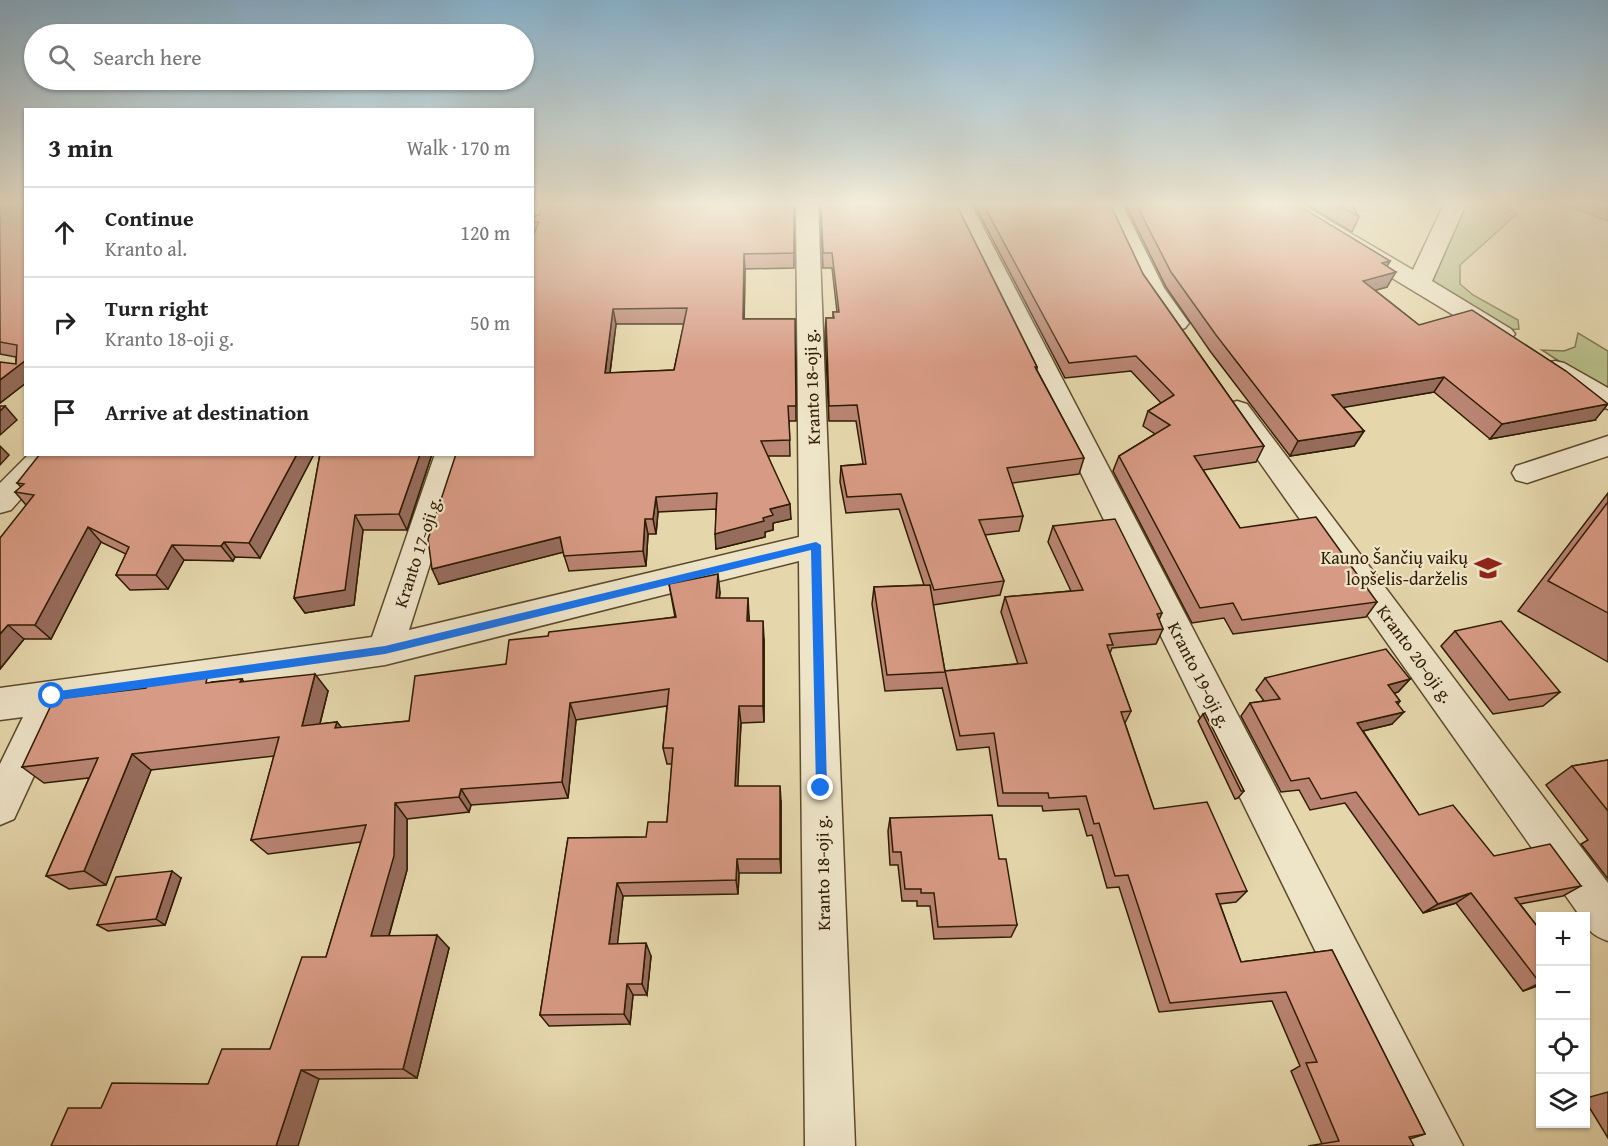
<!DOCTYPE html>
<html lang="en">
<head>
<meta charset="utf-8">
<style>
  body { margin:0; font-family:"Gentium Book Plus",serif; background:#f2f2f2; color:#222 }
  .controls { position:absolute; right:18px; bottom:18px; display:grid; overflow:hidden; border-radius:0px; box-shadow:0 2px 4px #0004 }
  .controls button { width:54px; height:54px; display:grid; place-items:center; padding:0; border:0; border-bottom:2px solid #e0e0e0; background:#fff; color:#222; font:30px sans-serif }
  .stop { position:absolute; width:18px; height:18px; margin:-14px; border:4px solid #1a73e8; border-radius:50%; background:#fff }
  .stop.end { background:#1a73e8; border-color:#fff; box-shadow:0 2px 6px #0008 }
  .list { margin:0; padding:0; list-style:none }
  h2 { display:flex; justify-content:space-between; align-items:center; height:78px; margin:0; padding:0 24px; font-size:26px }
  h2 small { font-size:20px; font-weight:400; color:#767676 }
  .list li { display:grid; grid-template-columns:39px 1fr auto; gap:18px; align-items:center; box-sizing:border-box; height:90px; padding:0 24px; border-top:2px solid #e0e0e0 }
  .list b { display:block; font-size:22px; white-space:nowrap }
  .list p { margin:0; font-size:20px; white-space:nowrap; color:#767676 }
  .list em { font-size:20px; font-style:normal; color:#767676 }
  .icon { flex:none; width:33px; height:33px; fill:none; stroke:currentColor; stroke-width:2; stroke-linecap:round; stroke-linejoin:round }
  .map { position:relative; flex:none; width:1608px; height:1146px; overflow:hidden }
  .search { position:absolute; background:#fff; box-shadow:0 2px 4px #0004; left:24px; top:24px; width:510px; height:66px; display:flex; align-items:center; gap:15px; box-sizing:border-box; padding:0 21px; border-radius:33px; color:#767676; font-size:22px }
  .panel { position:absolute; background:#fff; box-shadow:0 2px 4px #0004; left:24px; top:108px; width:510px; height:348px; border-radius:0px }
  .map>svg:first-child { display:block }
  .green { fill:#b7bd87; stroke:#736c44; stroke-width:1.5 }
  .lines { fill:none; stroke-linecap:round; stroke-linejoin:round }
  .minor-casing { stroke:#5c4a2c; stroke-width:3 }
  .minor { fill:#eee4c8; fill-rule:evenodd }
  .wall { fill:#b98472; stroke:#2f1c01; stroke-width:1.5; fill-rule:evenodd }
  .shaded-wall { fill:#966c5c; stroke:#2f1c01; stroke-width:1.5 }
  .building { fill:#d79a84; stroke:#2f1c01; stroke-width:1.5; fill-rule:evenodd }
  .route { fill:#1a73e8 }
  .labels { text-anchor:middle; stroke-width:4.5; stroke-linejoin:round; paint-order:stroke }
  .street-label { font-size:18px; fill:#2f1c01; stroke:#eee4c8 }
  .poi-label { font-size:18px; fill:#2f1c01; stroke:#eee4c8; text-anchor:end }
</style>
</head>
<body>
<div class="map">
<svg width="1608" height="1146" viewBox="0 0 1608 1146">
  <rect width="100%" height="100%" fill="#e5d6ab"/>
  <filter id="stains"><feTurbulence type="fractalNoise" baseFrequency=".00333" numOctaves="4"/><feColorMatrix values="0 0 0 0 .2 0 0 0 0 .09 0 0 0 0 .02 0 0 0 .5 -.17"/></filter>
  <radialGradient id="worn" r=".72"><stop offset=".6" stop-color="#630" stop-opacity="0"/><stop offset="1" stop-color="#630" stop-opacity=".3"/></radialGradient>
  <g class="green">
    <polygon points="1467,204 1500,204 1517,214 1460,265 1460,284 1473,295 1518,320 1519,329 1506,330 1435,287 1431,269 1462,206"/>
    <polygon points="1571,204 1608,204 1608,221 1568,206"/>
    <polygon points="1578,333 1608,351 1608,389 1594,384 1542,350 1564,351 1575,347"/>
  </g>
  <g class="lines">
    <defs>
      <g id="minor">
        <polygon points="532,204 551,204 540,229 532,231"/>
        <polygon points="796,204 818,204 855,1146 805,1146 799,561 385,665 64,711 14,819 0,825 0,764 23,717 0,720 0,688 372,637 435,454 465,454 409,630 799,537"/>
        <polygon points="949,204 971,204 1463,1146 1411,1146"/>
        <polygon points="1100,204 1122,204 1164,288 1189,323 1185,328 1176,331 1167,328 1163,323 1140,288"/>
        <polygon points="1275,204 1301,204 1413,270 1444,204 1466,204 1432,281 1511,329 1515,334 1511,339 1502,342 1493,339 1278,209"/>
        <polygon points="1555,361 1564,363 1608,388 1608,409 1598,406 1546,375 1542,369 1546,363"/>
        <path d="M1237,401l10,3 361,479v58c-13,-5 -22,-9 -22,-25h-6l-353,-500 -4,-6 4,-6z"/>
        <polygon points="1608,436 1608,456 1527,483 1516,480 1512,473 1516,466"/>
        <polygon points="29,454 61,454 11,510 0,513 0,483"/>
      </g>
    </defs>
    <use href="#minor" class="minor-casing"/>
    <use href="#minor" class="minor"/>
  </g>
  <g class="wall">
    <polygon points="0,204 26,204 26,383 0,403 16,364 16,357 0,354"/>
    <path d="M794,204v64l-49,1 -1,50h51l1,102h-7l1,35h-22l23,63 -18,4v7l-8,2v5l-49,12v-40l-58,3 -2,22h-8l-2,32 -77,5 -6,-19 -124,32 93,-130v-237zM616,324h68l-10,46 -64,3z"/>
    <polygon points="820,204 956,204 1037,367 1037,370 1084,458 1079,474 1012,483 1023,516 1019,531 985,535 1004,581 1000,595 933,605 945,671 1018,664 1001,612 1005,597 1071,591 1048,542 1053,526 1162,613 1159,620 1163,629 1156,644 1112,648 1110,653 1131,711 1125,723 1154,809 1247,891 1236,902 1220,904 1241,962 1332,950 1425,1134 1410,1139 1322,1144 1291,1071 1300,1066 1272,1001 1159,1012 1119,887 1107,888 1092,835 1087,836 1079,809 1043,811 1042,806 998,806 989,747 957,750 942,687 942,688 885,691 872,604 874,587 924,585 899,509 846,513 840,482 841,466 863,464 856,421 829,421 825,334 826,318 833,318 833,312 837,312 832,268 823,268"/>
    <polygon points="974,204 1110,204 1143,274 1264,446 1256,462 1203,470 1240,528 1377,602 1366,617 1233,634 1224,618 1192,623 1113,471 1119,456 1155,434 1143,426 1148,411 1161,403 1131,371 1065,378"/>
    <polygon points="1125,204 1296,204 1390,261 1387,266 1387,287 1375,290 1419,325 1595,420 1490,439 1434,392 1343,407 1364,431 1354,446 1290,456 1210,351 1166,287"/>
    <polygon points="1305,204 1351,204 1359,217 1352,232"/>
    <polygon points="314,454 260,558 235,557 233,561 184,560 168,589 130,590 116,575 126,554 101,542 51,639 24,639 0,669 26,505 15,492 21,487 17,483"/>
    <polygon points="320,454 432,454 407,530 363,530 354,605 305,613 294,598"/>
    <polygon points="1608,493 1608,662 1518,611"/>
    <polygon points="669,584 720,592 719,598 749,616 749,621 764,639 764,722 741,723 737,786 781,801 781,873 739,873 738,894 623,896 617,944 651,956 647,995 633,995 630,1024 549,1026 540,1015 568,838 646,837 667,822 672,764 667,764 663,748 667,706 576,720 568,798 471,805 469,812 407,819 407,870 389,936 449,948 417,1078 319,1079 101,1108 208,1084 270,1049 326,957 361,842 268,854 251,840 274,756 151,770 106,885 69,889 46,876 89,778 44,783 22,767 212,682 242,679 244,682 328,691 320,724 337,722 341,728 409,721 506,664 548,636 675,617"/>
    <polygon points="1455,631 1560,692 1543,706 1493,714 1441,646"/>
    <polygon points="1265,678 1410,679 1398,692 1394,693 1400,701 1398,704 1392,724 1363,731 1419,815 1494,856 1581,886 1563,896 1520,904 1540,930 1540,985 1523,991 1456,903 1423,913 1345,803 1310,810 1299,790 1281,792 1241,716 1250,703 1264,701 1256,690"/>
    <polygon points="1203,714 1244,791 1238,798 1235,799 1198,721"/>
    <polygon points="1608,760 1608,879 1581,844 1588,840 1546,785 1572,766"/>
    <polygon points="890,818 999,859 1017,925 1011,937 934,939 930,906 917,906 917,901 902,901 898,865 890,865 888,831"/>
    <polygon points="181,878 165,925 108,931 97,925"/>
    <polygon points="1608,1092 1608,1138 1586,1102 1586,1098"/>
  </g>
  <g class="shaded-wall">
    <polygon points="744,254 745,269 744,334 743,319"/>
    <polygon points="1390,261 1381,276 1396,272 1387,287 1355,296 1363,281 1382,263"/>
    <polygon points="613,309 616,324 608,388 605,373"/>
    <polygon points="26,360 26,383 0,403 0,380"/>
    <polygon points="1444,377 1434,392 1323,411 1332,395"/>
    <polygon points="1608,404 1595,420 1490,439 1502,424"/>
    <polygon points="5,406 17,420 0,435 0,411"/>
    <polygon points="1364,431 1354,446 1290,456 1298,441"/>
    <polygon points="0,446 9,455 0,465"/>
    <polygon points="297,454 314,454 260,558 249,543"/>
    <polygon points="420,454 432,454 407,530 399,514"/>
    <polygon points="656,497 658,512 656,534 653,519"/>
    <polygon points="790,504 791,519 773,523 773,530 765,532 765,537 716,549 715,534 770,509"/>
    <polygon points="355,515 363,530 354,605 305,613 294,598"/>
    <polygon points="645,519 648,534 646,566 643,551"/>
    <polygon points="88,527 101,542 51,639 35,625"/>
    <polygon points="560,537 564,552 439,584 432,569"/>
    <polygon points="224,542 235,557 233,561 221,546"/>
    <polygon points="172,545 184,560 168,589 156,575"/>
    <polygon points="718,574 720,592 718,616 716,598"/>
    <polygon points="748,598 749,616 749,639 747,621"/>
    <polygon points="763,621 764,639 764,722 763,706"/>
    <polygon points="8,625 24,639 0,669 0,634"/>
    <polygon points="315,674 328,691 315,743 302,726"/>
    <polygon points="1410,679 1398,692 1377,698 1388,685"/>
    <polygon points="570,703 576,720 568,798 562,782"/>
    <polygon points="739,706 741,723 737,802 735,786"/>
    <polygon points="1404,712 1392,724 1346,735 1357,723"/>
    <polygon points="337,722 350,738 335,728"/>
    <polygon points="132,754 151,770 106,885 84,871"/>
    <polygon points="780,786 781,801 781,873 780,859"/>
    <polygon points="461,789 471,805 469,812 459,797"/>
    <polygon points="395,803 407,819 407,870 385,949 371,936"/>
    <polygon points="737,859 739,873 738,894 736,880"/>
    <polygon points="172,871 181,878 165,925 156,919"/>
    <polygon points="617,883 623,896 616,957 609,944"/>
    <polygon points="1471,893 1456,903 1423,913 1438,904"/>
    <polygon points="437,935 449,948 417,1078 403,1069"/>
    <polygon points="646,943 651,956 647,995 642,984"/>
    <polygon points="1540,983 1540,985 1523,991"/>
    <polygon points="627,984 633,995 630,1024 624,1014"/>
    <polygon points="301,1070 319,1079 298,1146 276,1146"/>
  </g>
  <g class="building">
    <polygon points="0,204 26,204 26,360 0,380 0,362 16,364 17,345 0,342"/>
    <path d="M543,204h251v49l-50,1 -1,65h52l1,87h-8l2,34 -29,1 29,63 -20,5 3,6 -10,3 1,3 -49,13 2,-41 -61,4 -3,22h-8l-2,32 -79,5 -4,-19 -128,32 -4,-30 28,-85h76v-216l7,-16h-7v-5l7,-2zM687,308l-13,62 -69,3 8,-64z"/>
    <polygon points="821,204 956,204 1037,367 1035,367 1084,458 1007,468 1023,516 979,520 1004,581 934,590 901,494 847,497 841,466 866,464 857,405 829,406 826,318 834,318 833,312 839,312 832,253 823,253"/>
    <polygon points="983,204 1110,204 1143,274 1264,446 1194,456 1240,528 1316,517 1377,602 1242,620 1233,603 1200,608 1119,456 1170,425 1148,411 1174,395 1136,356 1069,363"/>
    <polygon points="1136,204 1296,204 1390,261 1382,263 1396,272 1363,281 1419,325 1472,310 1566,371 1608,404 1502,424 1444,377 1332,395 1364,431 1298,441 1216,335 1171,272"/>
    <polygon points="1337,204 1351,204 1359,217"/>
    <polygon points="0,406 5,406 0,411"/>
    <polygon points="40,454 297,454 249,543 224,542 221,546 172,545 156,575 116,575 129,547 88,527 35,625 8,625 0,634 0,538 34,495 15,492 24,484 17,483"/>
    <polygon points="320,454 420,454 399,514 355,515 345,590 294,598"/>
    <polygon points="1608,502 1608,613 1548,581"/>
    <polygon points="1115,519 1162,613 1157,614 1163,629 1109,634 1113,645 1107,645 1131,711 1121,712 1154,809 1207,802 1247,891 1216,894 1241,962 1332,950 1425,1134 1409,1137 1414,1146 1308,1146 1339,1141 1306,1063 1317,1062 1286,992 1170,1003 1128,875 1115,876 1099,823 1094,824 1086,796 1049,798 1048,793 1003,793 994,733 960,736 945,671 1027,663 1005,597 1083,590 1053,526"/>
    <polygon points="718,574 716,598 748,598 747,621 763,621 763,706 739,706 735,786 780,786 780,859 737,859 736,880 617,883 609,944 646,943 642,984 627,984 624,1014 540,1015 568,838 646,837 648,822 667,822 673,748 663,748 669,689 570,703 562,782 461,789 459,797 395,803 394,856 371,936 437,935 403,1069 301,1070 276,1146 51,1146 68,1108 101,1108 112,1083 208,1084 222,1049 270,1049 302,957 326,957 366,825 251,840 279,737 132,754 84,871 46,876 98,758 22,767 54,699 146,688 148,684 207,678 206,683 242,679 240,682 315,674 302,726 337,722 335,728 409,721 415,676 506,664 509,640 548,636 549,632 676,617 669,584"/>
    <polygon points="930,585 945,672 887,675 874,587"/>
    <polygon points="1501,621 1560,692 1509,700 1455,631"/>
    <polygon points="1386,649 1410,679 1388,685 1400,701 1396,702 1404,712 1357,723 1419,815 1453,805 1494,856 1550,844 1581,886 1515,898 1540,930 1540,983 1471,893 1438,904 1356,792 1321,799 1309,778 1291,781 1250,703 1280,699 1265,678"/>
    <polygon points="1205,713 1244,791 1241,791 1203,714"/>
    <polygon points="1608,760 1608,811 1572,766"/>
    <polygon points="992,815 999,859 1006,859 1017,925 938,927 934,893 921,893 921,889 905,889 901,852 893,852 890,818"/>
    <polygon points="172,871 156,919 97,925 116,877"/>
  </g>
  <linearGradient id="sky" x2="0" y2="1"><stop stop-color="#88b5d3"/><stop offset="0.56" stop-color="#f3edd9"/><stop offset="1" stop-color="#f3edd9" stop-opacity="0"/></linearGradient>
  <rect width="1608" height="364" fill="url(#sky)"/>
  <polygon class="route" points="816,542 821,545 827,788 821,793 816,788 811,550 385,654 52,701 46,696 52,692 385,646"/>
  <defs>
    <symbol id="school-bare" viewBox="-9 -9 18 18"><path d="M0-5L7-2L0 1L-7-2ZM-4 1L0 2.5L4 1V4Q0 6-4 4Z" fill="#8f2418" stroke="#eee4c8" stroke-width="2.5" paint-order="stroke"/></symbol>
  </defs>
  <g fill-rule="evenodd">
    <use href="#school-bare" x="1469" y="549" width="38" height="38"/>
  </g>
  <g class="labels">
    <g class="street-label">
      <text transform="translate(812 387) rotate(-92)" y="6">Kranto 18-oji g.</text>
      <text transform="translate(418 552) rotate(-72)" y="6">Kranto 17-oji g.</text>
      <text transform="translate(1415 654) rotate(54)" y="6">Kranto 20-oji g.</text>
      <text transform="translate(1199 675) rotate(63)" y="6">Kranto 19-oji g.</text>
      <text transform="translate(823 873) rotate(-91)" y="6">Kranto 18-oji g.</text>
    </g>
    <g class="poi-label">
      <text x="1468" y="564">Kauno Šančių vaikų<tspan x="1468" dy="21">lopšelis-darželis</tspan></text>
    </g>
  </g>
  <rect width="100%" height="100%" filter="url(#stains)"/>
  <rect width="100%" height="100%" fill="url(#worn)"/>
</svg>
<div class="controls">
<button>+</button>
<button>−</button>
<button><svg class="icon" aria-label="locate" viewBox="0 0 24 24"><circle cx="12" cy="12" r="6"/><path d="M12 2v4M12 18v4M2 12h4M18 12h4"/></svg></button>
<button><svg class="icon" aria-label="layers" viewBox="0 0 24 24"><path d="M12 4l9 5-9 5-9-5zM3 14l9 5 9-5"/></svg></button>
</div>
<div class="stop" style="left:52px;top:696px"></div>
<div class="stop end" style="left:821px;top:788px"></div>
<div class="search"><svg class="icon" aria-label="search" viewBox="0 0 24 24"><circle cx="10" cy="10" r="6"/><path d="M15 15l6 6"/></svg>Search here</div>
<section class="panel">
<h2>3 min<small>Walk · 170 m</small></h2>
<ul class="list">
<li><svg class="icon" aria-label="ahead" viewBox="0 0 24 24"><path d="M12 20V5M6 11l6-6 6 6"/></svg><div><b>Continue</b><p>Kranto al.</p></div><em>120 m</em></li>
<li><svg class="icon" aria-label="right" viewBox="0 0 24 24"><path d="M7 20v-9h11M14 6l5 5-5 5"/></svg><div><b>Turn right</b><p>Kranto 18-oji g.</p></div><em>50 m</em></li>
<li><svg class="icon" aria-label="arrive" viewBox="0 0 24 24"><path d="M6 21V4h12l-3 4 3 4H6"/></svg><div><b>Arrive at destination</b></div></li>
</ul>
</section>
</div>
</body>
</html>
